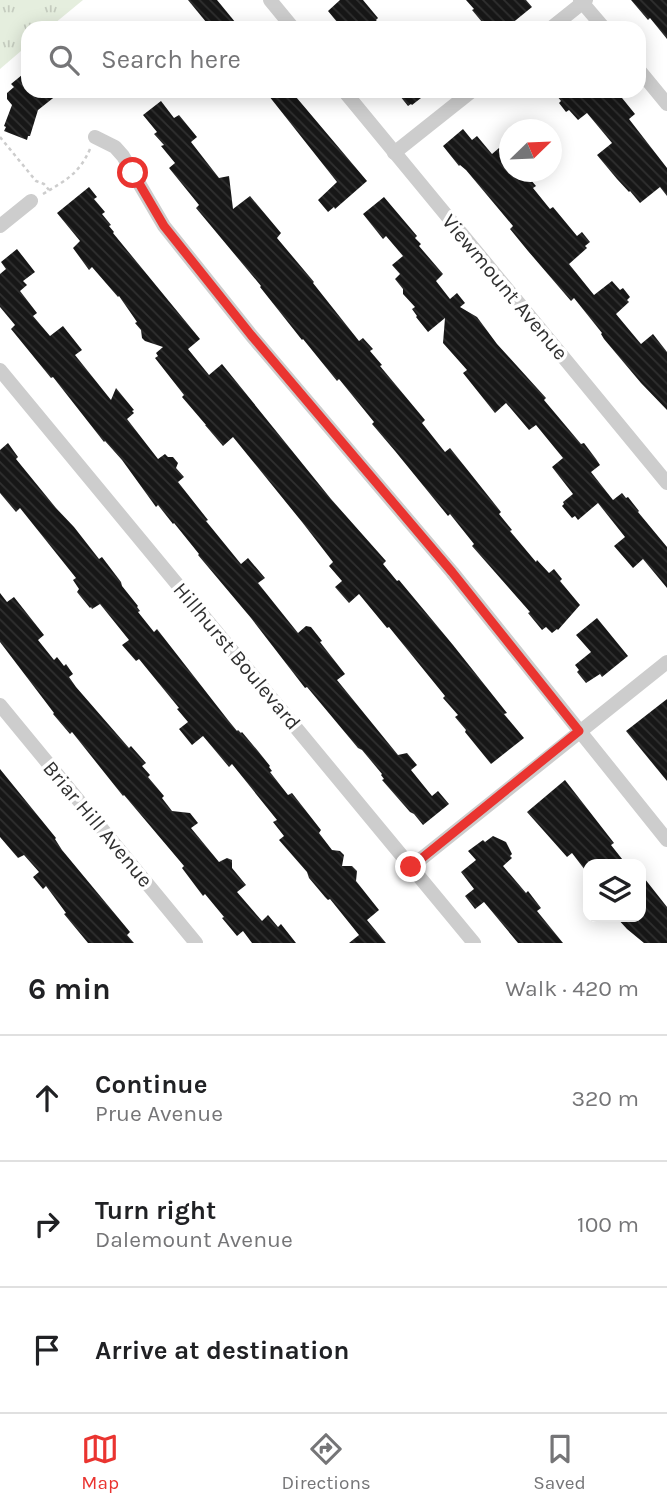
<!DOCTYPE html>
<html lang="en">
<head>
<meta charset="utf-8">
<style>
  body { margin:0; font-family:Karla,sans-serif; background:#f6f6f6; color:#202124 }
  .controls { position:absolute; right:21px; bottom:21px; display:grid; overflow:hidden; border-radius:14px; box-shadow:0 4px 18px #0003 }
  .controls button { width:63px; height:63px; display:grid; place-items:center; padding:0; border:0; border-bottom:2px solid #e0e0e0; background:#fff; color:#202124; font:35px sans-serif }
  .compass { position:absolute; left:499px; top:119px; width:63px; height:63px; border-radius:50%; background:#fff; box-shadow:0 4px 18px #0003; rotate:67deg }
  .stop { position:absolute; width:21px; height:21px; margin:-16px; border:5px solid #ea3430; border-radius:50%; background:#fff }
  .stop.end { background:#ea3430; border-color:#fff; box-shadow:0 2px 7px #0008 }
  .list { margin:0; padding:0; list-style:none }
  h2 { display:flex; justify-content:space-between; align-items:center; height:91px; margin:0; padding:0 28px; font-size:30px }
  h2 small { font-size:23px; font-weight:400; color:#757577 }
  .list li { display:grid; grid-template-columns:46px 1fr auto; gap:21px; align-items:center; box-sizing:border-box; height:126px; padding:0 28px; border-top:2px solid #e0e0e0 }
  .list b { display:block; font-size:26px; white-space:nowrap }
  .list p { margin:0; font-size:23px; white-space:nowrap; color:#757577 }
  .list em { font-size:23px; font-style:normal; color:#757577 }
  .icon { flex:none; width:38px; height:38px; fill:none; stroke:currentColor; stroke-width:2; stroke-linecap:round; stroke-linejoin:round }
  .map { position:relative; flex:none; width:667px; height:943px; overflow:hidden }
  .search { position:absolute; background:#fff; box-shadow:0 4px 18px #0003; left:21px; right:21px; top:21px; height:77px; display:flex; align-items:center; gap:18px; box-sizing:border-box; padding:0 24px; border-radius:21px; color:#757577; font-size:26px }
  .sheet { height:469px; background:#fff }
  nav { display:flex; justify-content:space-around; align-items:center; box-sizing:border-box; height:98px; border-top:2px solid #e0e0e0; background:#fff; font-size:19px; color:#757577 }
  nav a { display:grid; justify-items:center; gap:4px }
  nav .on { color:#ea3430 }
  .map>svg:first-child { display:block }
  .grass { fill:url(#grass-tufts) }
  .building { fill:url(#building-back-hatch) }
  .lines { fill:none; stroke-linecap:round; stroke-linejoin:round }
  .path { stroke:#cdcdcd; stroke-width:2.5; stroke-dasharray:3.5 3.5; stroke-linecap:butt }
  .street { stroke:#cdcdcd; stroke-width:14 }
  .route { stroke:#ea3430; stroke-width:9 }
  .labels { text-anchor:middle; stroke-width:7; stroke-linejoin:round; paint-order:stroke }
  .street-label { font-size:21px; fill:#303030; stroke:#fff }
</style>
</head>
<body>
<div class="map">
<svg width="667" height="943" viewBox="0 0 667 943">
  <defs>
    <pattern id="grass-tufts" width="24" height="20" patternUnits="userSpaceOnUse" patternTransform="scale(1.75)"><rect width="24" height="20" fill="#e5eede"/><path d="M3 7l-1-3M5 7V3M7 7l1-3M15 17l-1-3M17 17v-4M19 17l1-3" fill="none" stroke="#c5ccbf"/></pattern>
    <pattern id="building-back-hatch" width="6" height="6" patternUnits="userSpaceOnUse" patternTransform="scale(1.75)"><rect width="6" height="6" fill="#171717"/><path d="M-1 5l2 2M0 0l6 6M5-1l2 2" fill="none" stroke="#303030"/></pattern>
  </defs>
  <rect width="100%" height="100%" fill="#fff"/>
  <polygon class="grass" points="0,0 83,0 49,28 28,28 28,45 0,69"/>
  <g class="building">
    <polygon points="188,0 217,0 240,28 211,28"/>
    <polygon points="340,0 363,0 378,18 376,20 382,28 342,28 328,11"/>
    <polygon points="466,0 526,0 532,7 506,28 487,28 472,10 474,9"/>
    <polygon points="631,0 667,0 667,39 650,18 648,20"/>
    <polygon points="28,70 28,91 62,91 38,110 30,136 28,136 27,140 4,131 6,127 4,126 12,105 7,99 7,93 14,87 11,84"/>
    <polygon points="265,91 291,91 367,181 335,209 334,207 328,212 318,200 337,182"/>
    <polygon points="396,91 430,91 412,105 411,104 408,106"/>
    <polygon points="553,91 605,91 611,98 618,93 635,114 629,119 667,168 667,196 660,187 640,203 630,191 629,192 617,179 597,155 612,143 587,113 578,120 569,110 566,112 559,103 561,101"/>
    <polygon points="161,101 174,118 179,115 197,137 191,142 219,178 229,176 233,209 250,196 281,233 277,238 314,282 313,283 359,341 363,338 373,349 370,351 382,365 380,366 425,420 422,423 445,452 450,448 470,473 501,512 499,514 512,530 510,531 536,562 537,560 549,573 554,569 562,579 560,581 580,605 558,630 557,629 552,633 546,627 542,630 528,613 530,612 472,546 474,544 450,514 448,516 395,451 372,424 374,422 339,379 337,381 303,339 302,340 260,287 261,286 196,208 199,205 169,168 175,163 161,146 164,145 154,134 157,132 143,115"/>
    <polygon points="463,129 472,140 477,136 492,154 499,148 504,153 509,149 509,172 524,172 536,186 533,188 550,209 553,207 577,236 582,232 590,242 585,246 587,248 569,264 594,295 612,281 620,290 623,288 630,297 627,300 629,302 616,314 641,344 653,334 667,352 667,410 641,383 604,339 601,334 602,333 574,298 571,301 528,251 510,229 513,226 466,170 460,165 459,166 443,146"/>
    <polygon points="89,187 97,197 94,199 105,212 102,214 111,225 109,226 114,232 113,233 200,339 188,349 209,375 222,364 331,499 386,561 383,564 397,581 399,580 453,645 507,713 504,714 524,738 491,764 465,732 466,730 455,717 458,715 443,698 445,696 389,627 387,628 359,594 349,603 335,587 342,581 329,566 333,562 302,522 233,437 223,446 205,425 206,425 182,397 184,395 155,358 158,356 156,353 163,347 145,341 142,338 141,330 135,323 137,322 119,296 118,297 92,267 89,270 73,248 80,241 57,213"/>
    <polygon points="384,197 417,236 415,238 421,244 419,246 443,274 436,281 450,299 457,293 465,303 460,307 477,317 497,344 546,398 544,400 560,419 581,444 584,443 596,459 600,465 591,472 613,500 622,493 626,498 628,497 639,511 638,512 667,547 667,588 643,559 633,568 614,546 625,537 598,503 578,520 575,516 572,518 562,506 564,504 563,502 573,494 552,467 563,458 536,425 529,430 506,403 495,413 463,373 467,370 443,343 445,318 428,332 416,317 417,316 412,309 415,307 403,294 403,289 395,279 400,274 392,265 403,256 386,236 383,239 363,214"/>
    <polygon points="17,249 35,272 23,281 27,285 20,291 37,313 33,316 50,336 63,326 82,350 75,355 111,400 116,388 134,410 132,411 134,413 127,419 158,459 165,454 168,457 173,457 178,463 176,468 184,477 178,482 208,520 206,521 241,564 248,558 265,578 258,583 298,633 306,626 311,627 322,641 320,642 345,674 337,680 398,755 407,753 417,765 411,770 432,796 438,791 449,804 423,825 414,814 410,812 382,780 384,779 381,775 382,774 362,750 358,748 307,687 305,688 251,618 198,555 199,554 174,523 173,524 158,505 156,507 122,460 105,441 104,442 53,377 51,378 11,329 15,325 0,307 0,274 6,269 1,262"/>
    <polygon points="8,443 18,457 16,459 56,508 74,527 99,559 102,557 121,582 122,586 138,606 137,607 140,611 138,612 154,632 157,629 228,720 237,731 238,730 241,733 242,732 258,751 270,766 269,767 272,771 270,772 288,795 292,793 321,830 319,833 332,850 340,851 344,855 342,866 352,866 357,871 356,881 379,910 367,920 386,943 349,943 359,935 330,899 328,900 325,897 309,878 307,872 279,840 284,836 273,822 277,820 232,764 229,767 203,736 192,745 179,729 188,722 177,709 179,708 139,659 136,661 122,645 129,640 100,604 92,609 91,607 90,608 77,592 79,589 73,580 76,578 20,508 16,512 0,493 0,450"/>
    <polygon points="0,593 7,602 14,597 44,635 38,640 54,660 57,657 64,666 66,664 73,674 69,677 76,687 129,748 131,746 146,763 142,766 150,775 148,777 164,796 162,798 172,811 190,813 198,823 191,828 219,862 227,858 232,860 232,868 246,885 237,892 262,921 268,915 278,927 281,924 296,943 252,943 243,931 237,936 222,918 224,917 205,894 203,896 182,868 184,866 124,795 123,796 72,732 70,734 53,714 54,713 0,642"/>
    <polygon points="597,618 628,656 602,677 600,674 586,683 577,672 579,670 575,665 591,652 576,635"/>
    <polygon points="667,699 667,781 626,731"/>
    <polygon points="0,769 56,838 55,839 62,850 130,932 127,935 134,943 88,943 64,914 66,913 46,886 43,889 33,877 39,872 24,855 18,858 0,837"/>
    <polygon points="565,780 614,843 611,845 626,864 590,864 588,862 588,874 572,853 567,857 527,812"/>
    <polygon points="493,836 506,842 512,854 510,856 512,858 503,866 526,893 528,891 541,908 537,911 563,943 518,943 484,902 475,909 465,896 474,889 461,872 476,860 468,851 483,840 485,842"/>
    <polygon points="641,874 667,907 667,943 644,943 627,929 616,917 641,917"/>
  </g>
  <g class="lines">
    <g class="path">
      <polyline points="0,137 36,181 44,184 49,190"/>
      <path d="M43,194c23,-14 36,-20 47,-45"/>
    </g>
    <g class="street">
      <polyline points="270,0 293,28"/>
      <polyline points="580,0 604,28"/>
      <polyline points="551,28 586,0"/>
      <polyline points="639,70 667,104"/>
      <polyline points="344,91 667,483"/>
      <polyline points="95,137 115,147 123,156 164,226 251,335 452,572 667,840"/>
      <polyline points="394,153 472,91"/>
      <polyline points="0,226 31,201"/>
      <polyline points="0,370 474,943"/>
      <polyline points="0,705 196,943"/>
      <polyline points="411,867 667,662"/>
    </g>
  </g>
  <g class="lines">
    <polyline class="route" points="133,173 164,226 251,335 452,572 579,731 411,867"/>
  </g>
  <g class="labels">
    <g class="street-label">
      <text transform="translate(505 287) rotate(50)" y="7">Viewmount Avenue</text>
      <text transform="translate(237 656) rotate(50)" y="7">Hillhurst Boulevard</text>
      <text transform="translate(98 824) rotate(50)" y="7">Briar Hill Avenue</text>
    </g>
  </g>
</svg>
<div class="controls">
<button><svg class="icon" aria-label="layers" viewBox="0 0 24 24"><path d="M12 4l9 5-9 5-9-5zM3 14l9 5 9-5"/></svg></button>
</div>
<svg class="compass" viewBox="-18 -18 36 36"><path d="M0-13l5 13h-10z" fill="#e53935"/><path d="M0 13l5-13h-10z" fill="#757577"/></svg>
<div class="stop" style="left:133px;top:173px"></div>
<div class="stop end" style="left:411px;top:867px"></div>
<div class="search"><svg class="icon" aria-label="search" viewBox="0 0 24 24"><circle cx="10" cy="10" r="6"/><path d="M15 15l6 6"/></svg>Search here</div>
</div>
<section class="sheet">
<h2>6 min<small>Walk · 420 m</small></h2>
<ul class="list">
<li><svg class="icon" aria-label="ahead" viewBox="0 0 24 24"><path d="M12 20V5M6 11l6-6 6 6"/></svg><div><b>Continue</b><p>Prue Avenue</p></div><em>320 m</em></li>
<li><svg class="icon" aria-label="right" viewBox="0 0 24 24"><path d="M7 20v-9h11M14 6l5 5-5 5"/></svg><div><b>Turn right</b><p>Dalemount Avenue</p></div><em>100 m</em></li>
<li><svg class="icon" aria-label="arrive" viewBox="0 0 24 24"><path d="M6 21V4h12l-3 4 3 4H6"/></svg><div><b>Arrive at destination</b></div></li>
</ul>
</section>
<nav>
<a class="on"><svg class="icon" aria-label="map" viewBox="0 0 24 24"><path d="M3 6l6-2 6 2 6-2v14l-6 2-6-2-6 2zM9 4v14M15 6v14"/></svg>Map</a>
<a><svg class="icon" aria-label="directions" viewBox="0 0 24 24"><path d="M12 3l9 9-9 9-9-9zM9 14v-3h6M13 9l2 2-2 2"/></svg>Directions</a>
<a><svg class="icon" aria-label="saved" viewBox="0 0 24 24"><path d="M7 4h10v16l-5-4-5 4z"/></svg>Saved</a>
</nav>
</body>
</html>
